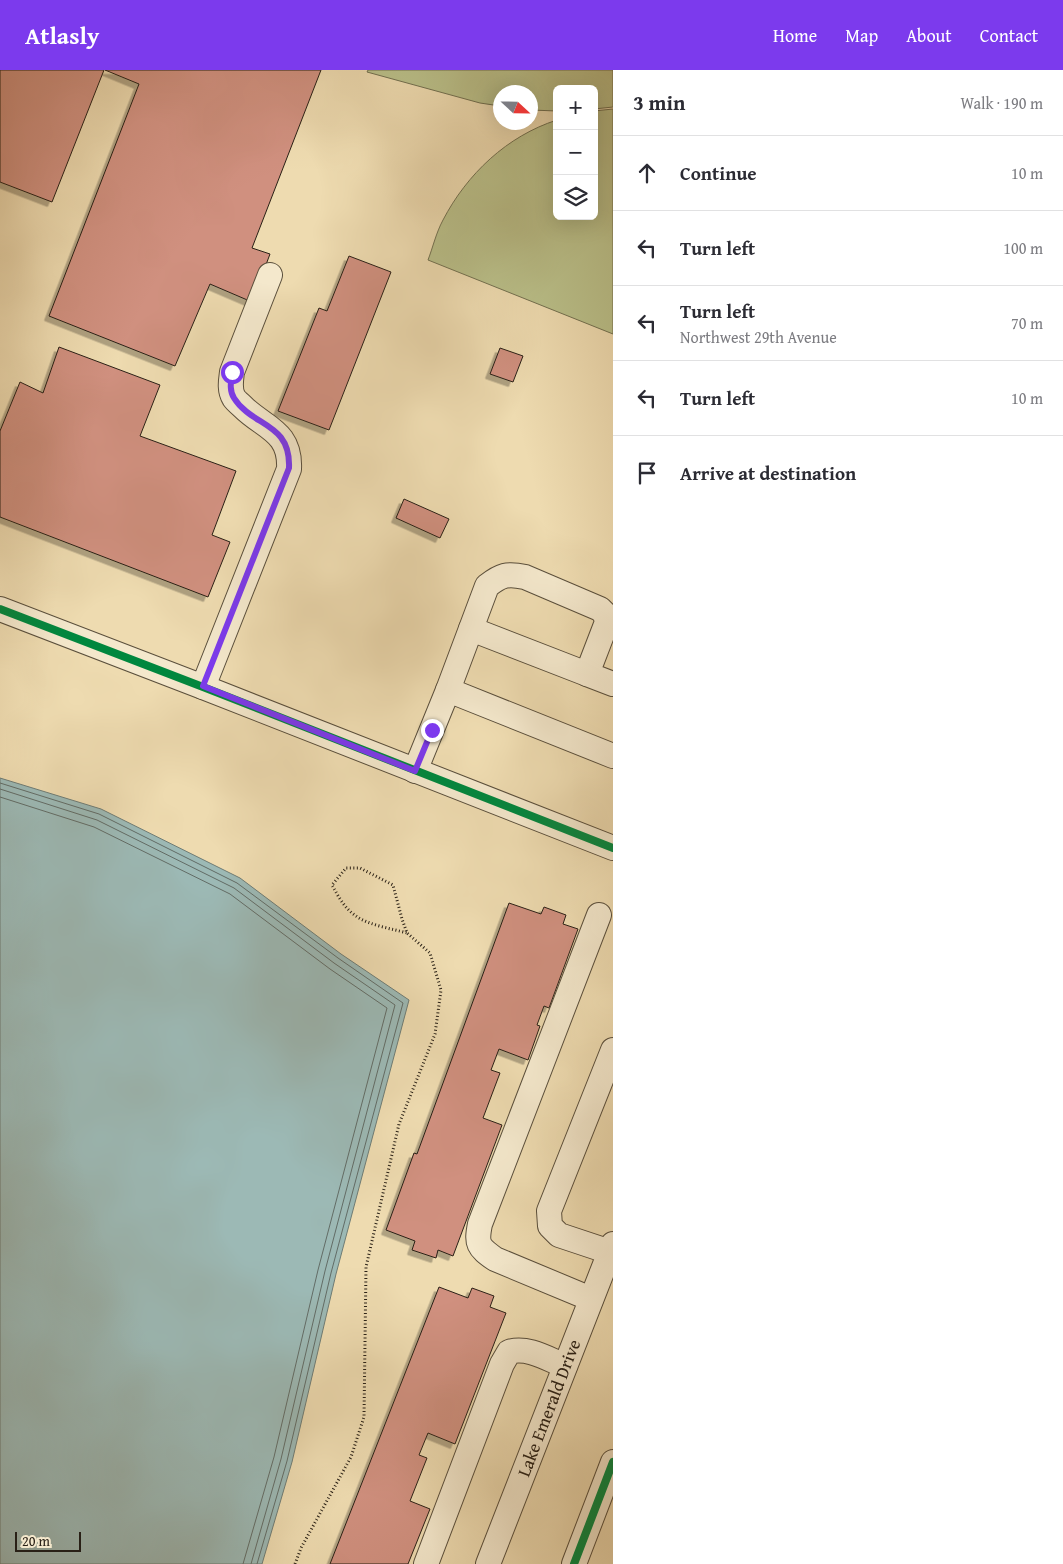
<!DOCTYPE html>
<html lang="en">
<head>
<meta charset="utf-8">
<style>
  body { margin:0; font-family:"Gentium Book Plus",serif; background:#f7f7f7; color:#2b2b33 }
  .controls { position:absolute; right:15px; top:15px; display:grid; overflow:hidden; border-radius:8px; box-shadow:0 5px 20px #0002 }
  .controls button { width:45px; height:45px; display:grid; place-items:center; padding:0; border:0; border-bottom:1px solid #e1e1e2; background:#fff; color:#2b2b33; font:25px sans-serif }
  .compass { position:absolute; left:493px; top:15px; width:45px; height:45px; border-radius:50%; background:#fff; box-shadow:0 5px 20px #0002; rotate:112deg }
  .scale { position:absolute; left:15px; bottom:12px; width:66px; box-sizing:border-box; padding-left:5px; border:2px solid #292016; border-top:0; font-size:14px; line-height:18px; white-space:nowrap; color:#292016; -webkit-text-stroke:4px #f4e8cc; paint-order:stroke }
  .stop { position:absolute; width:15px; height:15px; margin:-11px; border:4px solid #7c3aed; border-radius:50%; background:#fff }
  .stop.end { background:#7c3aed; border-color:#fff; box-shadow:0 1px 5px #0008 }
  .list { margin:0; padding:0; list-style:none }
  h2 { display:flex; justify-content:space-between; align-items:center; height:65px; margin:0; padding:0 20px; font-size:21px }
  h2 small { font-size:16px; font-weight:400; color:#7c7c81 }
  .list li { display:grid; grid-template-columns:32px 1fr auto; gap:15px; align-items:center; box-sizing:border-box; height:75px; padding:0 20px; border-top:1px solid #e1e1e2 }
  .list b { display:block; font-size:19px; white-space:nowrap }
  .list p { margin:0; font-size:16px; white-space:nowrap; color:#7c7c81 }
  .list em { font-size:16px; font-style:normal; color:#7c7c81 }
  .icon { flex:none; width:28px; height:28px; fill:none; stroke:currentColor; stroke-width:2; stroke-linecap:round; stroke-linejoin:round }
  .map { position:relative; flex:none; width:613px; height:1494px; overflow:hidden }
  header { display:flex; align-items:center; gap:30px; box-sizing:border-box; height:70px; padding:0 25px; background:#7c3aed; color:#fff }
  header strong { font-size:24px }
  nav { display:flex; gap:28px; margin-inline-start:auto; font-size:18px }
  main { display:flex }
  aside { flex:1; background:#fff }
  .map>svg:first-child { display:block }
  .green { fill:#bac08a; stroke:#727050 }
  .water { fill:#9cb9b5; stroke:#6e7c75 }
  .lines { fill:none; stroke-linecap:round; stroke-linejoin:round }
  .shore { stroke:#626c66; stroke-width:1 }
  .building { fill:#d0907f; stroke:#292016; filter:url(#shadow) }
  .minor-casing { stroke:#5a4f3c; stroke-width:26 }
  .path { stroke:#292016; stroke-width:3; stroke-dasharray:1 2.5; stroke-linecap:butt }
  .minor { stroke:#f4e8cc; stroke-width:24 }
  .cycleway-casing { stroke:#f4e8cc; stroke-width:11 }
  .cycleway { stroke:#00873e; stroke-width:8 }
  .route { stroke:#7c3aed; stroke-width:6 }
  .labels { text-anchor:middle; stroke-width:5; stroke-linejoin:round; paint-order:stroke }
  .street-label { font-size:18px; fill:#292016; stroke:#f4e8cc }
</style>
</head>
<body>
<header>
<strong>Atlasly</strong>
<nav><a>Home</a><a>Map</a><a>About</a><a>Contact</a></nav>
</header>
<main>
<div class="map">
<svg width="613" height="1494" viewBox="0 0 613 1494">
  <defs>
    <filter id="shadow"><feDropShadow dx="-4.5" dy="4.5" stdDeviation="0" flood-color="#0004"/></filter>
  </defs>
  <rect width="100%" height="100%" fill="#eedbb0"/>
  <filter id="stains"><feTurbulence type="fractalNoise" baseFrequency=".004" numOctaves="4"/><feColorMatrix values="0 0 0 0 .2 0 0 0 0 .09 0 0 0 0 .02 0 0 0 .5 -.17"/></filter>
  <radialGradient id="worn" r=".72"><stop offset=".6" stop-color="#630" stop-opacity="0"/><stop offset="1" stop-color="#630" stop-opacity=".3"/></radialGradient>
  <g class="green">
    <polygon points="368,0 613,0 613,37 594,39 594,19 557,19 557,41 531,40 530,22 500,22 500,36 480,33 367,2"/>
    <path d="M613,39v225l-185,-74c5,-13 8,-27 15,-40 24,-46 64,-84 114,-100v96h37v-105z"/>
  </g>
  <polygon class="water" points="0,708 101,739 240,808 341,884 409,930 336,1204 292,1392 262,1494 0,1494"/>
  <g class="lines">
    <g class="shore">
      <polyline points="0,713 99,744 237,813 338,888 403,933 331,1203 287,1391 257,1494"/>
      <polyline points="0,719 97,750 234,818 334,893 395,935 325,1201 281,1389 251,1494"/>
      <polyline points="0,727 94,757 230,824 330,899 387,938 318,1200 274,1387 243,1494"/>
    </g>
  </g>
  <g class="building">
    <polygon points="0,0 104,0 52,132 0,112"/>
    <polygon points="105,0 321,0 252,178 270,184 252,232 210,214 175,296 49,246 139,14"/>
    <polygon points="349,186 391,202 329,360 278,341 319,238 327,241"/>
    <polygon points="59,277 160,315 140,366 236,401 212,465 230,472 208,527 0,447 0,361 20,312 43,323"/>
    <polygon points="500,278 523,286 513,312 490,304"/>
    <polygon points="404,429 449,449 440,468 396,448"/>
    <polygon points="509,833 541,844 544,837 566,845 563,854 578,859 549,938 544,936 537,955 540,956 528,990 499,979 491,1000 500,1003 483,1048 502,1055 453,1186 438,1180 436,1188 412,1180 415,1171 386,1160 414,1083 417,1084"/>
    <polygon points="439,1217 468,1228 472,1218 494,1226 490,1237 506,1243 455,1374 428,1363 419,1385 427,1388 410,1431 430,1439 408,1494 330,1494"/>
  </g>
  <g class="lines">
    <defs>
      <g id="minor">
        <polyline points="0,539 203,617 613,778"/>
        <polyline points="471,559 587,604"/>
        <path d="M203,617l86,-218c2,-38 -25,-41 -46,-62 -3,-3 -7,-6 -9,-9 -5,-8 -3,-18 -2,-26l38,-97"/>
        <path d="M448,620l39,-104c14,-11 20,-13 38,-9l75,32 5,5 2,8 -20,52 26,10"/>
        <polyline points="415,701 448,620 613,686"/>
        <polyline points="610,1182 559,1165 550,1156 549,1141 613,980"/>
        <path d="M591,1229l-96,-40c-17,-12 -19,-15 -15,-35l119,-309"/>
        <path d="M426,1494l76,-200 7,-12c18,-6 39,7 56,14"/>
        <polyline points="488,1494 613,1174"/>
        <polyline points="574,1494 613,1392"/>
      </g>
    </defs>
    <use href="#minor" class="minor-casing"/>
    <path class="path" d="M295,1494l6,-16 50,-91 13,-40 2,-150 33,-143 36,-90 6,-44 -11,-37 -23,-20 -5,-14 -9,-34 -33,-17h-14l-14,17c6,11 13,24 24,31 12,9 37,13 51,17"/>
    <use href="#minor" class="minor"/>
    <defs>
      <g id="cycleway">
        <polyline points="0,539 203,617 613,778"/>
        <polyline points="574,1494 613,1392"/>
      </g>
    </defs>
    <use href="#cycleway" class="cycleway-casing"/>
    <use href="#cycleway" class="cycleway"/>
  </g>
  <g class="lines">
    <path class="route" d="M232,302c-1,9 -3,18 2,26 18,29 57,24 55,70l-86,218 212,85 17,-41"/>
  </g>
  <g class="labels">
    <g class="street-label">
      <text transform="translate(549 1338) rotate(-69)" y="6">Lake Emerald Drive</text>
    </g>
  </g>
  <rect width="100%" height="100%" filter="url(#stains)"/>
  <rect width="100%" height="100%" fill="url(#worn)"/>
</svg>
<div class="controls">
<button>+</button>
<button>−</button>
<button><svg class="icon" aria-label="layers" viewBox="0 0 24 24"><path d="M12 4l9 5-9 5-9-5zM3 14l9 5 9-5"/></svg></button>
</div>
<svg class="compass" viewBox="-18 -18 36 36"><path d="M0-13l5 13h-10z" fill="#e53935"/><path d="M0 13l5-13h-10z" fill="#7c7c81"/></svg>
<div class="scale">20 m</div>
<div class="stop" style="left:232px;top:302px"></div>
<div class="stop end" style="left:432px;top:660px"></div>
</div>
<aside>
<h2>3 min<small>Walk · 190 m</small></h2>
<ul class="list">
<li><svg class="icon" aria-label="ahead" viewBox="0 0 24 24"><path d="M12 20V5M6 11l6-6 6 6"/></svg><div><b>Continue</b></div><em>10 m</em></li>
<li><svg class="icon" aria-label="left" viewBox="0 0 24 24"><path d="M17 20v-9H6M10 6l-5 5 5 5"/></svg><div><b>Turn left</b></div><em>100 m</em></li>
<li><svg class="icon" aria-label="left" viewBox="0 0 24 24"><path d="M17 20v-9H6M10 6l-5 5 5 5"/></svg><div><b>Turn left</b><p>Northwest 29th Avenue</p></div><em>70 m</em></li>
<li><svg class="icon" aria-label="left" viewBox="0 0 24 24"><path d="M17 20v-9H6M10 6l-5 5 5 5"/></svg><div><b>Turn left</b></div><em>10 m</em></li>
<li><svg class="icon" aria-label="arrive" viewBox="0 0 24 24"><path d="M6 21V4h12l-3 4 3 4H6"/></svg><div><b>Arrive at destination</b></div></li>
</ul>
</aside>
</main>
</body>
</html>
